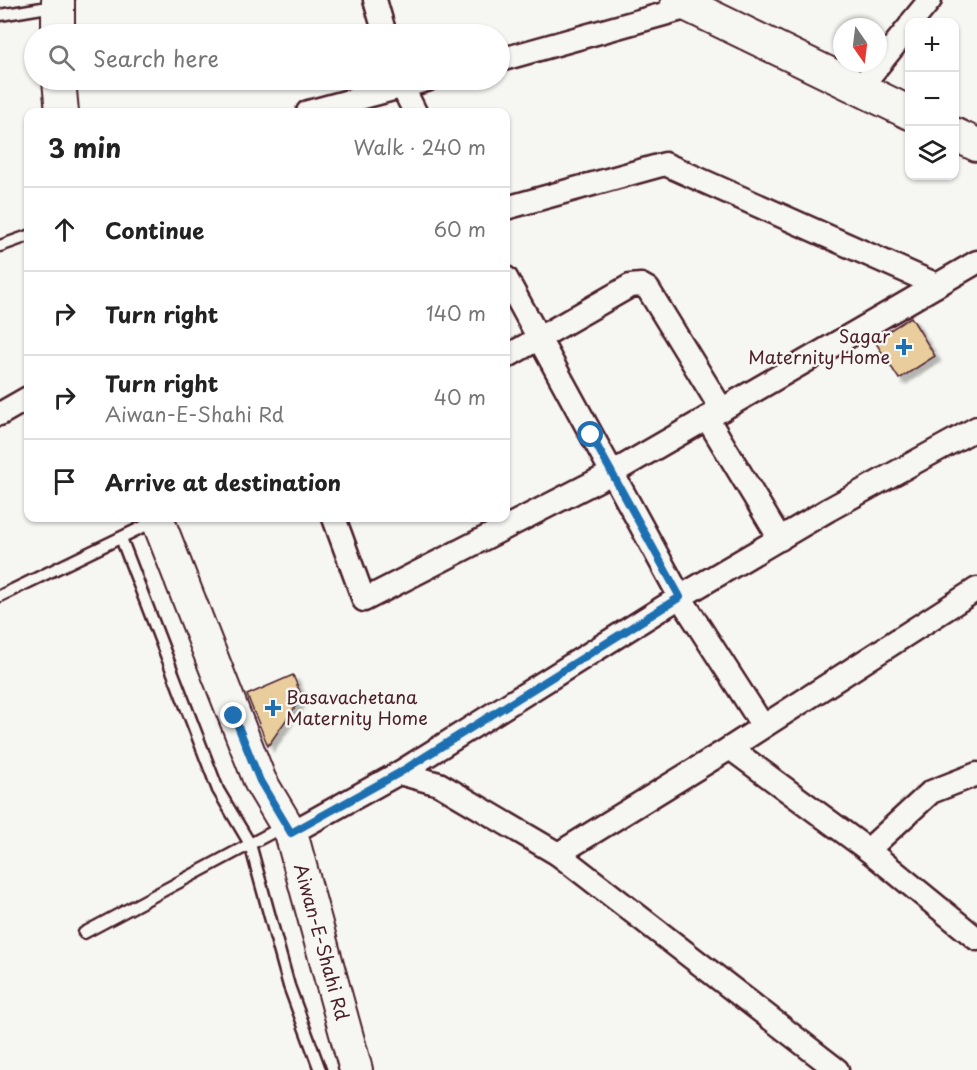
<!DOCTYPE html>
<html lang="en">
<head>
<meta charset="utf-8">
<style>
  body { margin:0; font-family:"Playpen Sans",sans-serif; background:#f6f6f6; color:#222 }
  .controls { position:absolute; right:18px; top:18px; display:grid; overflow:hidden; border-radius:12px; box-shadow:0 2px 4px #0004 }
  .controls button { width:54px; height:54px; display:grid; place-items:center; padding:0; border:0; border-bottom:2px solid #e0e0e0; background:#fff; color:#222; font:30px sans-serif }
  .compass { position:absolute; left:833px; top:18px; width:54px; height:54px; border-radius:50%; background:#fff; box-shadow:0 2px 4px #0004; rotate:166deg }
  .stop { position:absolute; width:18px; height:18px; margin:-14px; border:4px solid #1f6fb2; border-radius:50%; background:#fff }
  .stop.end { background:#1f6fb2; border-color:#fff; box-shadow:0 2px 6px #0008 }
  .list { margin:0; padding:0; list-style:none }
  h2 { display:flex; justify-content:space-between; align-items:center; height:78px; margin:0; padding:0 24px; font-size:26px }
  h2 small { font-size:20px; font-weight:400; color:#767676 }
  .list li { display:grid; grid-template-columns:39px 1fr auto; gap:18px; align-items:center; box-sizing:border-box; height:84px; padding:0 24px; border-top:2px solid #e0e0e0 }
  .list b { display:block; font-size:22px; white-space:nowrap }
  .list p { margin:0; font-size:20px; white-space:nowrap; color:#767676 }
  .list em { font-size:20px; font-style:normal; color:#767676 }
  .icon { flex:none; width:33px; height:33px; fill:none; stroke:currentColor; stroke-width:2; stroke-linecap:round; stroke-linejoin:round }
  .map { position:relative; flex:none; width:977px; height:1070px; overflow:hidden }
  .search { position:absolute; background:#fff; box-shadow:0 2px 4px #0004; left:24px; top:24px; width:486px; height:66px; display:flex; align-items:center; gap:15px; box-sizing:border-box; padding:0 21px; border-radius:33px; color:#767676; font-size:22px }
  .panel { position:absolute; background:#fff; box-shadow:0 2px 4px #0004; left:24px; top:108px; width:486px; height:414px; border-radius:12px }
  .map>svg:first-child { display:block }
  .building { fill:#e9cd9d; stroke:#4a1f2b; stroke-width:1.5; filter:url(#shadow) }
  .lines { fill:none; stroke-linecap:round; stroke-linejoin:round }
  .service-casing { stroke:#4a1f2b; stroke-width:15 }
  .minor-casing { stroke:#4a1f2b; stroke-width:27 }
  .secondary-casing { stroke:#4a1f2b; stroke-width:36 }
  .service { stroke:#f6f6f2; stroke-width:10 }
  .minor { stroke:#f6f6f2; stroke-width:22 }
  .secondary { stroke:#f6f6f2; stroke-width:32 }
  .route { stroke:#1f6fb2; stroke-width:8 }
  .poi-dot { fill:#1f6fb2; stroke:#f6f6f2; stroke-width:2 }
  .labels { text-anchor:middle; stroke-width:5; stroke-linejoin:round; paint-order:stroke }
  .poi-label { font-size:18px; fill:#4a1f2b; stroke:#f6f6f2; text-anchor:end }
  .street-label { font-size:18px; fill:#4a1f2b; stroke:#f6f6f2 }
</style>
</head>
<body>
<div class="map">
<svg width="977" height="1070" viewBox="0 0 977 1070">
  <defs>
    <filter id="shadow"><feDropShadow dx="5.5" dy="5.5" stdDeviation="1.5" flood-color="#0004"/></filter>
  </defs>
  <rect width="100%" height="100%" fill="#f6f6f2"/>
  <filter id="ink" filterUnits="userSpaceOnUse"><feTurbulence type="fractalNoise" baseFrequency=".0167" numOctaves="2"/><feDisplacementMap in="SourceGraphic" scale="12" xChannelSelector="R" yChannelSelector="G"/><feConvolveMatrix kernelMatrix="1 2 1 2 8 2 1 2 1" color-interpolation-filters="sRGB"/></filter>
  <g filter="url(#ink)">
    <g class="building">
      <polygon points="911,317 935,356 899,379 874,340"/>
      <polygon points="293,675 302,697 268,746 247,695"/>
    </g>
    <g class="lines">
      <defs>
        <g id="service">
          <polyline points="0,15 54,6"/>
          <polyline points="0,246 28,236"/>
          <polyline points="121,538 218,790 250,844 289,986 320,1070"/>
          <polyline points="0,596 155,521"/>
          <polyline points="84,933 284,826"/>
        </g>
        <g id="minor">
          <polyline points="375,0 385,34"/>
          <polyline points="912,22 930,0"/>
          <polyline points="500,60 689,7"/>
          <polyline points="399,80 415,112"/>
          <polyline points="859,89 910,26"/>
          <polyline points="308,112 427,80"/>
          <polyline points="506,208 665,164 937,285"/>
          <polyline points="506,278 680,597 763,726"/>
          <polyline points="506,357 630,286 641,285 648,289 722,410"/>
          <polyline points="0,414 28,398"/>
          <polyline points="707,418 780,539"/>
          <polyline points="334,518 364,600 612,473 977,262"/>
          <polyline points="730,748 868,850 931,792 977,774"/>
          <polyline points="399,773 439,784 558,854 837,1070"/>
          <polyline points="291,833 399,773 680,597 828,510 977,428"/>
          <polyline points="868,850 977,939"/>
          <polyline points="558,854 730,748 977,589"/>
        </g>
        <g id="secondary">
          <polyline points="677,0 910,113"/>
          <polyline points="58,34 58,0"/>
          <polyline points="59,80 62,112"/>
          <polyline points="954,134 977,145"/>
          <path id="s1" d="M157,518l103,263 31,52 65,237"/>
        </g>
      </defs>
      <use href="#service" class="service-casing"/>
      <use href="#minor" class="minor-casing"/>
      <use href="#secondary" class="secondary-casing"/>
      <use href="#service" class="service"/>
      <use href="#minor" class="minor"/>
      <use href="#secondary" class="secondary"/>
    </g>
  </g>
  <g class="lines" filter="url(#ink)">
    <polyline class="route" points="234,716 260,781 291,833 399,773 680,597 591,435"/>
  </g>
  <g class="poi-dot">
    <path d="M901 338h6v6h6v6h-6v6h-6v-6h-6v-6h6z"/>
    <path d="M270 699h6v6h6v6h-6v6h-6v-6h-6v-6h6z"/>
  </g>
  <g class="labels">
    <g class="poi-label">
      <text x="890" y="343">Sagar<tspan x="890" dy="21">Maternity Home</tspan></text>
      <text x="286" y="704" text-anchor="start">Basavachetana<tspan x="286" dy="21">Maternity Home</tspan></text>
    </g>
    <g class="street-label">
      <text dy="6" stroke="none"><textPath href="#s1" startOffset="456">Aiwan-E-Shahi Rd</textPath></text>
    </g>
  </g>
</svg>
<div class="controls">
<button>+</button>
<button>−</button>
<button><svg class="icon" aria-label="layers" viewBox="0 0 24 24"><path d="M12 4l9 5-9 5-9-5zM3 14l9 5 9-5"/></svg></button>
</div>
<svg class="compass" viewBox="-18 -18 36 36"><path d="M0-13l5 13h-10z" fill="#e53935"/><path d="M0 13l5-13h-10z" fill="#767676"/></svg>
<div class="stop" style="left:591px;top:435px"></div>
<div class="stop end" style="left:234px;top:716px"></div>
<div class="search"><svg class="icon" aria-label="search" viewBox="0 0 24 24"><circle cx="10" cy="10" r="6"/><path d="M15 15l6 6"/></svg>Search here</div>
<section class="panel">
<h2>3 min<small>Walk · 240 m</small></h2>
<ul class="list">
<li><svg class="icon" aria-label="ahead" viewBox="0 0 24 24"><path d="M12 20V5M6 11l6-6 6 6"/></svg><div><b>Continue</b></div><em>60 m</em></li>
<li><svg class="icon" aria-label="right" viewBox="0 0 24 24"><path d="M7 20v-9h11M14 6l5 5-5 5"/></svg><div><b>Turn right</b></div><em>140 m</em></li>
<li><svg class="icon" aria-label="right" viewBox="0 0 24 24"><path d="M7 20v-9h11M14 6l5 5-5 5"/></svg><div><b>Turn right</b><p>Aiwan-E-Shahi Rd</p></div><em>40 m</em></li>
<li><svg class="icon" aria-label="arrive" viewBox="0 0 24 24"><path d="M6 21V4h12l-3 4 3 4H6"/></svg><div><b>Arrive at destination</b></div></li>
</ul>
</section>
</div>
</body>
</html>
